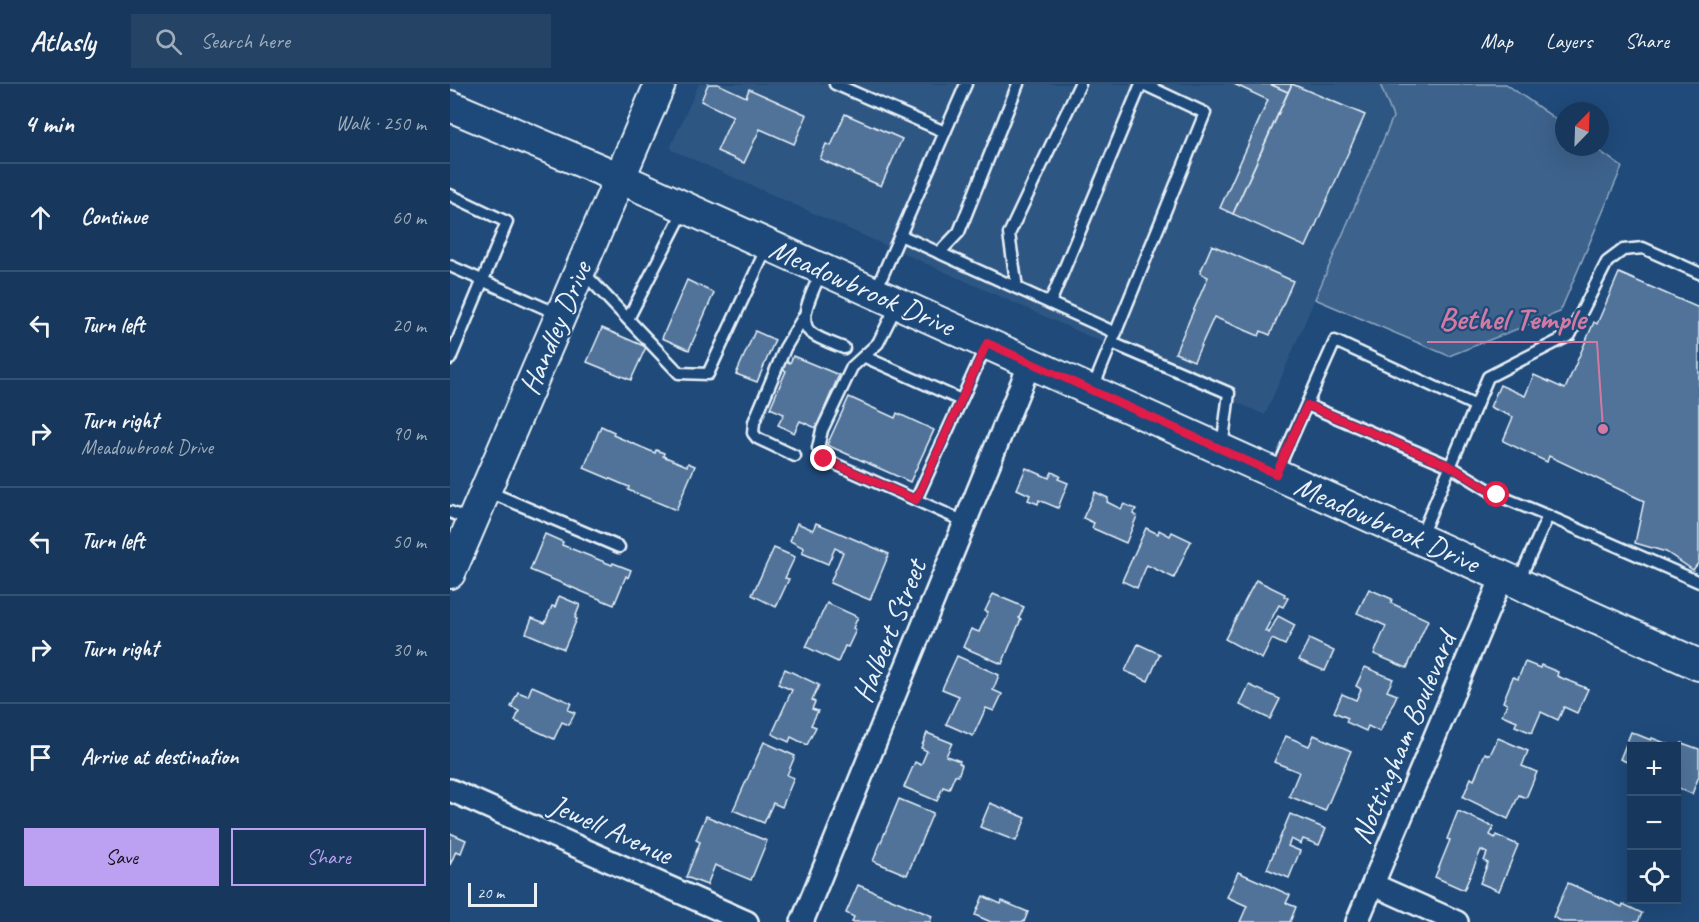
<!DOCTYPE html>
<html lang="en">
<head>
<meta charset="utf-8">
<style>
  body { margin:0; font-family:Caveat,sans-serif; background:#244365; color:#f1f3f6 }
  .controls { position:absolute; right:18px; bottom:18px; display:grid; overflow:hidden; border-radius:0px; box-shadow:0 6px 24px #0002 }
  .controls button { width:54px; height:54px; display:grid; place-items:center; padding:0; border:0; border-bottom:2px solid #365272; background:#17385c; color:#f1f3f6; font:30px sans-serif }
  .compass { position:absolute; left:1105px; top:18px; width:54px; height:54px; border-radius:50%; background:#17385c; box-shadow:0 6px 24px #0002; rotate:23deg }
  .scale { position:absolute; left:18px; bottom:15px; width:69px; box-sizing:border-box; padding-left:6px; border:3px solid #e8f1f8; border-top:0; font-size:16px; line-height:21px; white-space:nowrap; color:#e8f1f8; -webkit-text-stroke:4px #1f4a7a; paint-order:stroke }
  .stop { position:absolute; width:18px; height:18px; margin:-14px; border:4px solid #e11d48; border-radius:50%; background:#fff }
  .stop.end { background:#e11d48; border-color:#fff; box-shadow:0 2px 6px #0008 }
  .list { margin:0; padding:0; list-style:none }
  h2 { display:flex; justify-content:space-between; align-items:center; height:78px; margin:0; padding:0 24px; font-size:26px }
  h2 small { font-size:20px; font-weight:400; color:#9eacbb }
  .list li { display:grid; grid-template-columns:39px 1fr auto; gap:18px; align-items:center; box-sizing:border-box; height:108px; padding:0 24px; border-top:2px solid #365272 }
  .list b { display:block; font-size:22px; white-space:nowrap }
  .list p { margin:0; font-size:20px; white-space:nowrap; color:#9eacbb }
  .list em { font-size:20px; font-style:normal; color:#9eacbb }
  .actions { display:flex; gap:12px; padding:18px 24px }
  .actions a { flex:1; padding:14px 0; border:2px solid #bca0f2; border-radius:0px; text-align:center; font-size:21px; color:#bca0f2 }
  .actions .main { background:#bca0f2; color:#111 }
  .icon { flex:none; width:33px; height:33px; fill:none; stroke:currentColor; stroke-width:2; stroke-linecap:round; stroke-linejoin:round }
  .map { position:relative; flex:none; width:1249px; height:838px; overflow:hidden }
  header { display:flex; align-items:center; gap:36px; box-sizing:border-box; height:84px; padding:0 30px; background:#17385c; border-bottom:2px solid #365272 }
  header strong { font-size:28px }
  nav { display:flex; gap:33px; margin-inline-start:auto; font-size:21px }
  .search { width:420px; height:54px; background:#244365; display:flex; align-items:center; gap:15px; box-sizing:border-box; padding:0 21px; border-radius:0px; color:#9eacbb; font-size:22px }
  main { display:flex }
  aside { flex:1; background:#17385c }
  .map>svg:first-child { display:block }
  .built { fill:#2e5683 }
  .green { fill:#3c628c; stroke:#92aac2; stroke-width:1.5 }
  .building { fill:#517399; stroke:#e8f1f8; stroke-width:1.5 }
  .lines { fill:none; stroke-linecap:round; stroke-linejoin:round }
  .lane-casing { stroke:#e8f1f8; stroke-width:15 }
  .street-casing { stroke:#e8f1f8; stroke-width:26 }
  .secondary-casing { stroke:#e8f1f8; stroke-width:34 }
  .lane { stroke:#1f4a7a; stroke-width:10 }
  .street { stroke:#1f4a7a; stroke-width:21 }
  .secondary { stroke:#1f4a7a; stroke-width:30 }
  .route { stroke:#e11d48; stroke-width:8 }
  .labels { text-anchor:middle; stroke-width:4.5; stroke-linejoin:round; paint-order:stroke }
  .street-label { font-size:30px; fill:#e8f1f8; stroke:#1f4a7a }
  .leader { fill:none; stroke:#d37aa2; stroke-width:2 }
  .callout-dot { fill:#d37aa2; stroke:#1f4a7a; stroke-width:2 }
  .callout-label { font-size:32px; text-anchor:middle; font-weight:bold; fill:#d37aa2; stroke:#1f4a7a; stroke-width:4.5; stroke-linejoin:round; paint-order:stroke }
</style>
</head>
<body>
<header>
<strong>Atlasly</strong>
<div class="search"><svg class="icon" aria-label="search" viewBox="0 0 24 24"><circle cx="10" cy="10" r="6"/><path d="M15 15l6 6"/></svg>Search here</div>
<nav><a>Map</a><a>Layers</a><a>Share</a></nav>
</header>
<main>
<aside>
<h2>4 min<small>Walk · 250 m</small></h2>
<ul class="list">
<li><svg class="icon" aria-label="ahead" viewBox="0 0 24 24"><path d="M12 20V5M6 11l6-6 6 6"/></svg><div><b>Continue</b></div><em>60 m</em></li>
<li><svg class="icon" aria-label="left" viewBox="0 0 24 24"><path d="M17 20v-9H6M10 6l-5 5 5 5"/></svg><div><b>Turn left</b></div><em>20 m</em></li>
<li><svg class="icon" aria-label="right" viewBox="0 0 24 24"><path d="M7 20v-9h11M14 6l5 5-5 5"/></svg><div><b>Turn right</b><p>Meadowbrook Drive</p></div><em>90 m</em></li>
<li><svg class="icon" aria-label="left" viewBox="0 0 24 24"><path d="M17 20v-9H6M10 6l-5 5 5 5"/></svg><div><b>Turn left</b></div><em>50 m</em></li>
<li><svg class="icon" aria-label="right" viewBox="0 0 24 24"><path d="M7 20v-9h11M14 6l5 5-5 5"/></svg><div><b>Turn right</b></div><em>30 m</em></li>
<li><svg class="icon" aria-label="arrive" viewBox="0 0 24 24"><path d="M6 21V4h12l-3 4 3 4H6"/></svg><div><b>Arrive at destination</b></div></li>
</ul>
<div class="actions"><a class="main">Save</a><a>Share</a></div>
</aside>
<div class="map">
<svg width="1249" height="838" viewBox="0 0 1249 838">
  <rect width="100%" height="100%" fill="#1f4a7a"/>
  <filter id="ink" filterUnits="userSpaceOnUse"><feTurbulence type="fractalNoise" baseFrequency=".0167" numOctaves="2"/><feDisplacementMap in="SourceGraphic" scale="12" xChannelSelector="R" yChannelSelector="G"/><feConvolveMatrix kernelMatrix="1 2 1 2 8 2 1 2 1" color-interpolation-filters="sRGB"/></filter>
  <g filter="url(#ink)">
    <polygon class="built" points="249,0 930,0 943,33 815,331 222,66 221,62"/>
    <polygon class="green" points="930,0 1056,0 1114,41 1114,63 1144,63 1172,83 1110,228 999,272 865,215 943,33"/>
    <g class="building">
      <polygon points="258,0 268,0 296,13 299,5 357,31 344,60 310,45 294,79 267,67 283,32 251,17"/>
      <polygon points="784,0 820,0 838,8 783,130 770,124 818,16"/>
      <polygon points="820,0 842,0 838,8"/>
      <polygon points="842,0 915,31 856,163 783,130"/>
      <polygon points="395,30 452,55 431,102 370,75 376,60 381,62"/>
      <polygon points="762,161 843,197 820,251 811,247 809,252 764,233 744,277 725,269 758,193 750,189"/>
      <polygon points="1169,189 1249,224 1249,478 1243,486 1216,468 1185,459 1194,417 1099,372 1097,378 1053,357 1063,333 1040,323 1050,301 1075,312 1084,291 1115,305 1144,238 1147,240"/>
      <polygon points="237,196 264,209 239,266 212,254"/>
      <polygon points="152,244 196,263 181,296 137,278"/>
      <polygon points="305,247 325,256 307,298 286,290"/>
      <polygon points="343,272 389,291 366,344 350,337 344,349 328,341 334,330 320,324 336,287 332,285 336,277 340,279"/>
      <polygon points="399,313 445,334 447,329 484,346 460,398 377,361"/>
      <polygon points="151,342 164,348 163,351 205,369 206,366 214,369 213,372 237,382 238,379 245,382 226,426 178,406 179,403 134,384"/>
      <polygon points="576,384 599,394 602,388 610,392 608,395 618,399 608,424 589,416 588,420 578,416 580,411 567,405"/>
      <polygon points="645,408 658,414 657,418 671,425 674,420 686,425 683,430 687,432 676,459 642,444 644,439 633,434"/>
      <polygon points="347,439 363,446 366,439 439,470 420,516 380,499 393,468 385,464 378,480 352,469 354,464 340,457"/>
      <polygon points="696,444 708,450 709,446 720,452 722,448 741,457 724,494 697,481 687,504 672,497"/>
      <polygon points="95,450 113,458 112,461 162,481 163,479 181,486 178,494 176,492 164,521 80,486"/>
      <polygon points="324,464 345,473 335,494 339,495 326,523 302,511"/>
      <polygon points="806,496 835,510 834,512 838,514 833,523 829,521 815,547 819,549 828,532 845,541 835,561 822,555 812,575 775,555"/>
      <polygon points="919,505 942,515 941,519 978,536 957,584 924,570 936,542 907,529"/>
      <polygon points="543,510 574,523 569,534 571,535 552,580 513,563 521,545 529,548 538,528 535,527"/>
      <polygon points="109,512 130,521 125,534 127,535 114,565 76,549 82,534 95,539 102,522 105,523"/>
      <polygon points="377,519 408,533 403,544 406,546 398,563 395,562 388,578 356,563"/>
      <polygon points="859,555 884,567 875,587 849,576"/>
      <polygon points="688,560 710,570 698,597 675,587"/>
      <polygon points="507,572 549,591 543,606 552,610 544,627 536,624 523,652 496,640 509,612 492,605"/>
      <polygon points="1075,578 1090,584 1091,581 1108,588 1107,592 1138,605 1127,629 1114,623 1108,636 1091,628 1082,649 1065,642 1067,637 1052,631 1057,620 1053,618 1063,593 1068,595"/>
      <polygon points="915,583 943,595 937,607 947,611 930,648 918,642 916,647 896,638 898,634 884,628 892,610 906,616 911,605 906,602"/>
      <polygon points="335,585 369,601 362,616 365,618 362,625 368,627 361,641 366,643 357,661 341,653 339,658 322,650 342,606 328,600"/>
      <polygon points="799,601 830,615 820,635 790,621"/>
      <polygon points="82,602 121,619 118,626 125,629 119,641 112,638 104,655 65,637 69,627 61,623 68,608 78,612"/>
      <polygon points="1181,648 1201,656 1202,654 1223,662 1182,662 1182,680 1170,675"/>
      <polygon points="477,649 502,659 496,672 510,677 509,679 512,681 508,692 505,691 499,705 493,703 487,717 454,703 465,678 471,681 477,667 471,664"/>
      <polygon points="864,651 901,667 875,727 839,712 849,688 824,678 836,652 859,662"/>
      <polygon points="1048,654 1078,667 1072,682 1087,688 1076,714 1069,711 1058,735 1013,713 1021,694 1024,696 1035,669 1040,671"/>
      <polygon points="314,658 345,672 337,691 344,694 332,723 323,719 314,739 283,726"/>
      <polygon points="1232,659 1249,665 1249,692 1242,710 1226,703 1226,664 1229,665"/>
      <polygon points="449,715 483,729 457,791 423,777"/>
      <polygon points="540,719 576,734 566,757 530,743"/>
      <polygon points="1008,727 1044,743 1040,751 1045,754 1046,751 1068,761 1049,807 1030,799 1038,779 1034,777 1037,769 1031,766 1014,806 985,793 1000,756 997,755"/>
      <polygon points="840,730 876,745 869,761 853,755 851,760 841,755 838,762 850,767 839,794 817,785"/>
      <polygon points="256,732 317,757 301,796 265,781 257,801 236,793 250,758 246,756"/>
      <polygon points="0,749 16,756 11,769 6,767 0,781"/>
      <polygon points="788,788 840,811 836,819 846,823 840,838 790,838 797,822 777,813"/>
      <polygon points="1118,799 1172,823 1173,820 1192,829 1188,838 1113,838 1103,833"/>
      <polygon points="408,801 482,832 480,838 402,838 404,833 396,829"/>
      <polygon points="533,812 551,820 552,817 578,828 574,838 541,838 525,831"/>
    </g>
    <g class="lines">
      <defs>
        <g id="lane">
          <polyline points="385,0 495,48"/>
          <polyline points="0,111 57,138 0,275"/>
          <polyline points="450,151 666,249"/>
          <polyline points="489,169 509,148 568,0"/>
          <polyline points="0,182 108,230"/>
          <path d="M372,186c-6,15 -26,49 -12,62 8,7 24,12 34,16"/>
          <polyline points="132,187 229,289 258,290 318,161"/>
          <polyline points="567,204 559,150 630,0"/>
          <polyline points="426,206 516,0"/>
          <polyline points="600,219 691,0"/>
          <polyline points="447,221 428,259 402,283 372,346 368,364 374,375 515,438"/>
          <polyline points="178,235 235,124"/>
          <polyline points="662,259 779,309 772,364"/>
          <polyline points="415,273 511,316"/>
          <polyline points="643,304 755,29 693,0"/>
          <polyline points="857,321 1000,382 1047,411 1098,432 1069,496"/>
          <polyline points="345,372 307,354 303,349 304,338 335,264 354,232"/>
          <polyline points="827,387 885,257 1026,322"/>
          <polyline points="37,407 169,463"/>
          <polyline points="466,416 536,262"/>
          <polyline points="0,428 22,437"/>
          <polyline points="1098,432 1249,498"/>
          <polyline points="970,454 1038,293 1120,251 1157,178 1173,166 1193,164 1249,189"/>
        </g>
        <g id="street">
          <polyline points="0,706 297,838"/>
          <polyline points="924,801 1007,838"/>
          <polyline points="352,838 580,279"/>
          <polyline points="907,838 1052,493"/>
        </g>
        <g id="secondary">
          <polyline points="0,22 170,94 1249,581"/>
          <polyline points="0,489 210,0"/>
        </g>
      </defs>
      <use href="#lane" class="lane-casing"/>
      <use href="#street" class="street-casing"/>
      <use href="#secondary" class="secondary-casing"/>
      <use href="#lane" class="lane"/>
      <use href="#street" class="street"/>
      <use href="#secondary" class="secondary"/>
    </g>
  </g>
  <g class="lines" filter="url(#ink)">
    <polyline class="route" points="374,375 466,416 537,259 826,390 857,321 1000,382 1047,411"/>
  </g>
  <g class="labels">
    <g class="street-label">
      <text transform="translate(412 203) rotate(24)" y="10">Meadowbrook Drive</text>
      <text transform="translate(105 244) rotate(-67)" y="10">Handley Drive</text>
      <text transform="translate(937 440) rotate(24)" y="10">Meadowbrook Drive</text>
      <text transform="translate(439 547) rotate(-68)" y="10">Halbert Street</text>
      <text transform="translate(953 654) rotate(-67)" y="10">Nottingham Boulevard</text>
      <text transform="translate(161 745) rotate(24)" y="10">Jewell Avenue</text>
    </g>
  </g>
  <path class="leader" d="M1153 345L1147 258H977"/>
  <circle class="callout-dot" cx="1153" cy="345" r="6"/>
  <g class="callout-label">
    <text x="1062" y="245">Bethel Temple</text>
  </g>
</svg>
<div class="controls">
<button>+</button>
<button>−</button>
<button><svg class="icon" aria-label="locate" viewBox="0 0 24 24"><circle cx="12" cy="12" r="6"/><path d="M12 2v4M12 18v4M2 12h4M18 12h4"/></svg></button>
</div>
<svg class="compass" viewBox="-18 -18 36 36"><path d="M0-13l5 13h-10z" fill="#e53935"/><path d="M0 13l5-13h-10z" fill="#9eacbb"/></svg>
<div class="scale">20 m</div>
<div class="stop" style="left:1047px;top:411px"></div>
<div class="stop end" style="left:374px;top:375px"></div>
</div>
</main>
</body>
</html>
